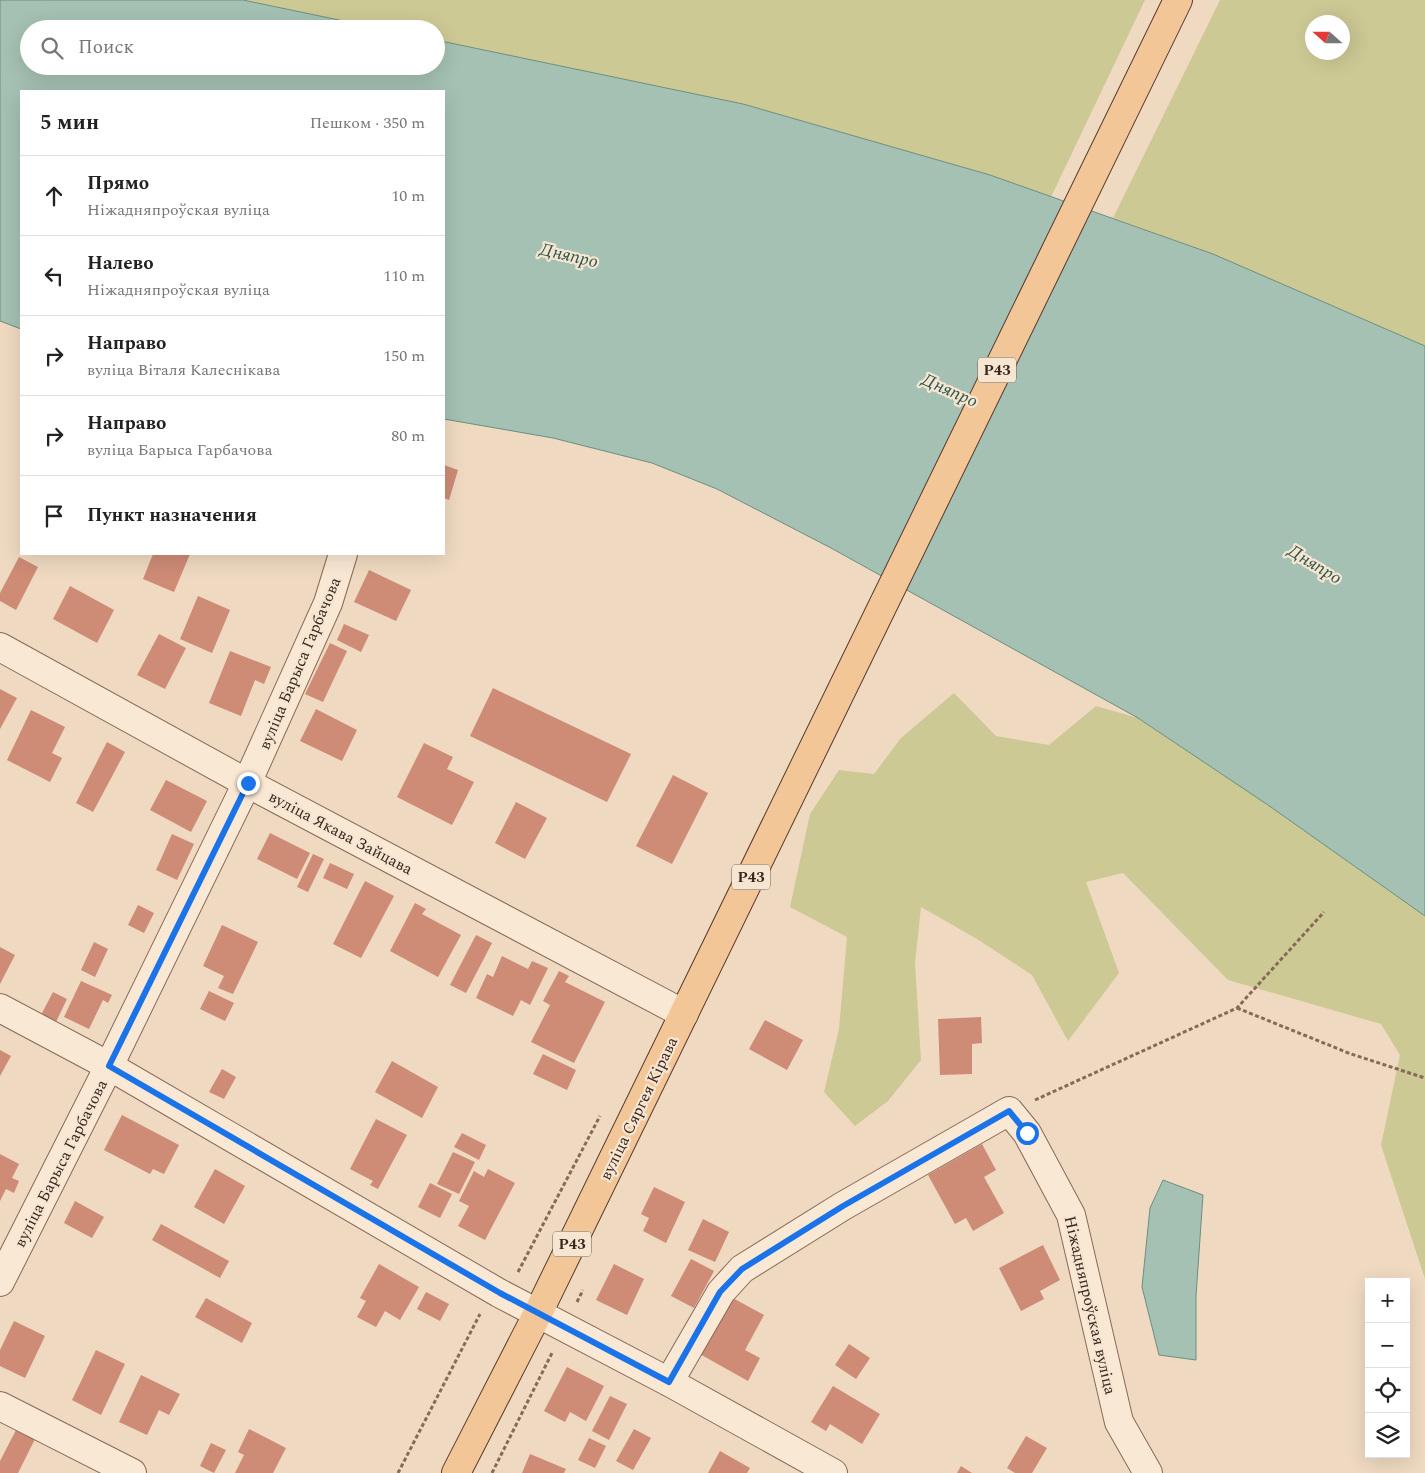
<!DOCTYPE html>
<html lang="ru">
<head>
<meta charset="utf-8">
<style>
  body { margin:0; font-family:Spectral,serif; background:#f6f6f6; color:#222 }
  .controls { position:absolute; right:15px; bottom:15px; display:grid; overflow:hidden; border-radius:0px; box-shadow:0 5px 20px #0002 }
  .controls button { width:45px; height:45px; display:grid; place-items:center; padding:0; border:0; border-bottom:1px solid #e0e0e0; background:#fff; color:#222; font:25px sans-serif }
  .compass { position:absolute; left:1305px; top:15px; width:45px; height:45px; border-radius:50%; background:#fff; box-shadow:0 5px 20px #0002; rotate:291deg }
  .stop { position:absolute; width:15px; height:15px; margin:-11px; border:4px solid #1a73e8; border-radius:50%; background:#fff }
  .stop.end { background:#1a73e8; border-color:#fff; box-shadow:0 1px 5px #0008 }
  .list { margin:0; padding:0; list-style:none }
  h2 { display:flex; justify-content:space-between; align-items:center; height:65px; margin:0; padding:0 20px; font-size:21px }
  h2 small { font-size:16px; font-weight:400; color:#767676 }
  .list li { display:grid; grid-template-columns:32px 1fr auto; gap:15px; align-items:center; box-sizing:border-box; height:80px; padding:0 20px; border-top:1px solid #e0e0e0 }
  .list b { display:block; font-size:19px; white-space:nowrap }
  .list p { margin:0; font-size:16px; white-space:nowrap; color:#767676 }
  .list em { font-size:16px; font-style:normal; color:#767676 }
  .icon { flex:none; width:28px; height:28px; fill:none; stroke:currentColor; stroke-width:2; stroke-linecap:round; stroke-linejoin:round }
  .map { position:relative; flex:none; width:1425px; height:1473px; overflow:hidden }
  .search { position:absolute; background:#fff; box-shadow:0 5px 20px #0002; left:20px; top:20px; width:425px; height:55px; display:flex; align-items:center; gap:12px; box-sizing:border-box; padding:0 18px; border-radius:28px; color:#767676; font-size:19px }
  .panel { position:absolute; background:#fff; box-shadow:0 5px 20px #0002; left:20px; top:90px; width:425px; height:465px; border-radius:0px }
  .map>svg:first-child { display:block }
  .green { fill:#cdc995; fill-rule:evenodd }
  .water { fill:#a4c1b3; stroke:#6b8f7f }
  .building { fill:#ce8b76 }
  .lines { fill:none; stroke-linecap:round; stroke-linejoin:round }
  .minor-casing { stroke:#886958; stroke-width:30 }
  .major-casing { stroke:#56392d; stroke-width:30 }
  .path { stroke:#886958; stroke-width:3; stroke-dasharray:4 2.5; stroke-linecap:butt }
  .minor { stroke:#f9e8d4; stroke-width:28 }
  .major { stroke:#f3c698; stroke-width:28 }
  .route { stroke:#1a73e8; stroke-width:6 }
  .labels { text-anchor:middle; stroke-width:4.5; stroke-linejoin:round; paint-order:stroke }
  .shield { fill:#f6e5d1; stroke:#715f53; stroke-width:1 }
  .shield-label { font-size:15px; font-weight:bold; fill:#38251d }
  .street-label { font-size:16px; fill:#38251d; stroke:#f6e5d1 }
  .water-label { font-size:18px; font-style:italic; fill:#2c584d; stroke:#f6e5d1 }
</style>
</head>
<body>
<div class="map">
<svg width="1425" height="1473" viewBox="0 0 1425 1473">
  <rect width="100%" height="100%" fill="#efd9c1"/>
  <g class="green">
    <polygon points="243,0 1145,0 1051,197 990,175 743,104 436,40 436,29 382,29"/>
    <path d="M1220,0h205v346l-212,-92 -100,-36zM1312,22h30v30h-30z"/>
    <polygon points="954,693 996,736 1049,745 1096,706 1138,718 1268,805 1425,916 1425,1279 1381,1145 1400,1055 1381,1024 1228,980 1123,873 1086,882 1119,973 1068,1041 1032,975 977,939 921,907 915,963 921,1060 888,1101 855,1126 824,1092 839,1029 847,937 790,907 810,814 839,770 874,774 901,738"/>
  </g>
  <g class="water">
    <polygon points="0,0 243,0 382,29 29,29 29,66 436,66 436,40 743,104 990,175 1213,254 1425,346 1425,916 1268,805 1138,718 831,548 717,489 652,463 553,438 444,419 444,91 21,91 21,329 0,321"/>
    <polygon points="1163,1180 1203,1195 1196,1296 1196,1360 1159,1355 1142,1287 1150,1208"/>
  </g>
  <g class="building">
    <polygon points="444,465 458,470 449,500 444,498"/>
    <polygon points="153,554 190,554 174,592 143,579"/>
    <polygon points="19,557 38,567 16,610 0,601 0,593"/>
    <polygon points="369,570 411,590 396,621 354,602"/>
    <polygon points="70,586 114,610 97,643 53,619"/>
    <polygon points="198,596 230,610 212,653 180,639"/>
    <polygon points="344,624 369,635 361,652 337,640"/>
    <polygon points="159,634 186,648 165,689 137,675"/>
    <polygon points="330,643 347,651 323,702 305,694"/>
    <polygon points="230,651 271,667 264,684 255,680 241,716 209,703"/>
    <polygon points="493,688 631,754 607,802 470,736"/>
    <polygon points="0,689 17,698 0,729"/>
    <polygon points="316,709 357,730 342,761 300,741"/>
    <polygon points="31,710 65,727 52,753 62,758 50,782 7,760"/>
    <polygon points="107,742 125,752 93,812 76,803"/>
    <polygon points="424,743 453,757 447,769 474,782 452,825 397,797"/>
    <polygon points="673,775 708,793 672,864 636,846"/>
    <polygon points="166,780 207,801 191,832 150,810"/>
    <polygon points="516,802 547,818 525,859 495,843"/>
    <polygon points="270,833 310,853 297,879 257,859"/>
    <polygon points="172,834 194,844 177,880 156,870"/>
    <polygon points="313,854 324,859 308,892 297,887"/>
    <polygon points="330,863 354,874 347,889 323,878"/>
    <polygon points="365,881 394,896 361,958 333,944"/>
    <polygon points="415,903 426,909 422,914 461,935 438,977 390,951"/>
    <polygon points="138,905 154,913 144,933 128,925"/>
    <polygon points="222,925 258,942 233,994 218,988 224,976 203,966"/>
    <polygon points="476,935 492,943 466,993 450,985"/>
    <polygon points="94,942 108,949 95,977 81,970"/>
    <polygon points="0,947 15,955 0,984"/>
    <polygon points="502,956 528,969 532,961 548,968 530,1005 521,1000 513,1016 476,998 487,974 493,977"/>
    <polygon points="559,971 569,976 565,982 605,1002 574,1063 531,1042 550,1005 543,1001"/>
    <polygon points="81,981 112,995 108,1003 103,1000 89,1029 64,1017"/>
    <polygon points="209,991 234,1003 225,1021 200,1009"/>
    <polygon points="53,992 67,999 56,1022 41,1015"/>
    <polygon points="981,1017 982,1043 972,1044 972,1074 940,1075 938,1019"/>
    <polygon points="765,1020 803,1040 787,1070 749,1049"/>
    <polygon points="0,1050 11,1056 0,1076"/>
    <polygon points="543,1054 576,1070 567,1090 533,1074"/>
    <polygon points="392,1061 438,1087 422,1118 375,1092"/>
    <polygon points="222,1069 236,1077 224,1099 209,1092"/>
    <polygon points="122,1115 179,1145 164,1174 153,1169 150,1174 104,1150"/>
    <polygon points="376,1119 407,1135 378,1189 370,1185 373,1181 350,1169"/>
    <polygon points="462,1133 486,1145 479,1160 454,1147"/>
    <polygon points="982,1144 996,1170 984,1177 1004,1213 973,1231 966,1218 955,1224 928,1175"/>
    <polygon points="453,1152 475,1162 459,1194 437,1184"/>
    <polygon points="0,1154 19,1164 12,1178 19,1181 14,1193 6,1189 0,1201"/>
    <polygon points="215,1169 245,1186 224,1224 194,1207"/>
    <polygon points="488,1169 515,1183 485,1240 458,1226 469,1206 459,1201 474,1171 484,1177"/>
    <polygon points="430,1183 452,1194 440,1218 418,1207"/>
    <polygon points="654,1187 685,1202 666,1243 643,1231 649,1218 641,1214"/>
    <polygon points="75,1201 104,1217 92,1238 64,1223"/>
    <polygon points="703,1219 729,1232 715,1262 688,1250"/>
    <polygon points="161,1224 229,1261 220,1278 152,1240"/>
    <polygon points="1043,1245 1060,1280 1040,1291 1044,1299 1021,1311 999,1268"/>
    <polygon points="691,1259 714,1271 694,1308 671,1296"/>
    <polygon points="379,1264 419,1287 400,1320 385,1311 376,1327 357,1317 366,1301 360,1298"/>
    <polygon points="614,1264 644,1279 627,1315 596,1300"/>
    <polygon points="426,1292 449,1304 440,1321 417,1309"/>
    <polygon points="729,1296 764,1315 745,1350 760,1358 748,1381 698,1353"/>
    <polygon points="206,1298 252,1323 242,1343 195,1317"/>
    <polygon points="14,1321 45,1336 25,1378 0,1366 0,1350"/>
    <polygon points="849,1344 870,1358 856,1379 835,1365"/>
    <polygon points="96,1350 125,1364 101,1415 72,1400"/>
    <polygon points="567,1367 604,1386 586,1421 570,1412 565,1422 544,1411"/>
    <polygon points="141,1375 180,1394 169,1415 159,1410 147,1435 119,1422"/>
    <polygon points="833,1386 880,1414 862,1444 830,1424 826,1431 811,1422"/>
    <polygon points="610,1396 627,1404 609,1440 592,1431"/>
    <polygon points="249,1429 286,1448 273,1473 235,1473 244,1455 238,1452"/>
    <polygon points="634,1429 651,1438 633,1470 616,1461"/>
    <polygon points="16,1430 35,1439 18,1473 0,1473 0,1461"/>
    <polygon points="1026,1436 1047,1448 1032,1473 1015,1473 1007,1468"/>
    <polygon points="589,1438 606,1446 595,1468 578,1460"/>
    <polygon points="211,1443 226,1450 214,1473 200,1466"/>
    <polygon points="720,1451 750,1468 747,1473 708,1473"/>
    <polygon points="530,1454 566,1469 564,1473 522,1473"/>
    <polygon points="961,1466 972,1473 957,1473"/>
  </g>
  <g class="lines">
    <defs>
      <g id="minor">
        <polyline points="0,647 247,783 684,1014"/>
        <polyline points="0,1008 109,1066 499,1293 669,1382 833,1473"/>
        <polyline points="0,1282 109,1066 247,783 328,603 343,554"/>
        <polyline points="669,1382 721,1292 742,1269 843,1206 1009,1111 1027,1133 1071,1215 1119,1422 1148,1473"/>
        <polyline points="0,1406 132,1473"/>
      </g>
      <polyline id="major" points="456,1473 538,1313 1178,0"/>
    </defs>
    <use href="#minor" class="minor-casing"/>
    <use href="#major" class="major-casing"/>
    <g class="path">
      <polyline points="1237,1008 1351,1054 1425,1078"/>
      <polyline points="1035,1100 1237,1008 1324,912"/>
      <polyline points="518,1272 600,1116"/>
      <polyline points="577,1302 583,1290"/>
      <polyline points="398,1473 480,1314"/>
      <polyline points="492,1473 552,1353"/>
    </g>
    <use href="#minor" class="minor"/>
    <use href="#major" class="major"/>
  </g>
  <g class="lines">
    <polyline class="route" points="248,783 109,1066 500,1293 669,1382 720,1292 742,1269 843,1206 1009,1111 1027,1133"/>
  </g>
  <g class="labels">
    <g class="shield">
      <rect x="978" y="357.5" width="38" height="25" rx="4"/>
      <rect x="732" y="864.5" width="38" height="25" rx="4"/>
      <rect x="553" y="1231.5" width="38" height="25" rx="4"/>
    </g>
    <g class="shield-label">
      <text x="997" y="375">Р43</text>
      <text x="751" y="882">Р43</text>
      <text x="572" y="1249">Р43</text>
    </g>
    <g class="street-label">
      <text transform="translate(299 663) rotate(-67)" y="6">вуліца Барыса Гарбачова</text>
      <text transform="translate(341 832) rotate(28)" y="6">вуліца Якава Зайцава</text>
      <text transform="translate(638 1108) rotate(-64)" y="6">вуліца Сяргея Кірава</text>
      <text transform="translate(60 1163) rotate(-63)" y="6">вуліца Барыса Гарбачова</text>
      <text transform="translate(1091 1305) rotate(77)" y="6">Ніжадняпроўская вуліца</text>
    </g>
    <g class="water-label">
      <text transform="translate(569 255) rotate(13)" y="6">Дняпро</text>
      <text transform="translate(950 390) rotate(24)" y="6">Дняпро</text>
      <text transform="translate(1315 564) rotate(31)" y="6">Дняпро</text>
    </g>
  </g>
</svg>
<div class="controls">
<button>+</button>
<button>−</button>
<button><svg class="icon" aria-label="locate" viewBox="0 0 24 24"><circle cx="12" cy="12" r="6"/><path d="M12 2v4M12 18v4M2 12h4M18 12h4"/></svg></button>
<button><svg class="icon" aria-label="layers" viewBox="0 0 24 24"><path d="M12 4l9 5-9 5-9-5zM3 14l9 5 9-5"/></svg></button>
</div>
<svg class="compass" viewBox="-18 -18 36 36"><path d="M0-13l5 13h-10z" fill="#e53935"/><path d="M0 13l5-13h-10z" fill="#767676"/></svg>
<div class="stop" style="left:1027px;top:1133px"></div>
<div class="stop end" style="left:248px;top:783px"></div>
<div class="search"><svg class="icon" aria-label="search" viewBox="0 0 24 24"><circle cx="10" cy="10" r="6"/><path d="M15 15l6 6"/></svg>Поиск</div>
<section class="panel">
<h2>5 мин<small>Пешком · 350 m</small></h2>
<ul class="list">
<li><svg class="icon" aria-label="ahead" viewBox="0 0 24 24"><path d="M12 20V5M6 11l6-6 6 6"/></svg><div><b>Прямо</b><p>Ніжадняпроўская вуліца</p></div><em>10 m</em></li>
<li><svg class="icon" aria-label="left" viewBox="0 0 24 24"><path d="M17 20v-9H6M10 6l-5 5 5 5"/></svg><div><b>Налево</b><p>Ніжадняпроўская вуліца</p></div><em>110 m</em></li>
<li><svg class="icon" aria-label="right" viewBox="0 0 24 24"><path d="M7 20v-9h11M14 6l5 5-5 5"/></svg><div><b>Направо</b><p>вуліца Віталя Калеснікава</p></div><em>150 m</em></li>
<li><svg class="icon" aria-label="right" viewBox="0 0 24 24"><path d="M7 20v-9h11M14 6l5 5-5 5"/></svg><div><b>Направо</b><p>вуліца Барыса Гарбачова</p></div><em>80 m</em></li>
<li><svg class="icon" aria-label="arrive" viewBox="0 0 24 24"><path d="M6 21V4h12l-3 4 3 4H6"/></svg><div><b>Пункт назначения</b></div></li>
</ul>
</section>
</div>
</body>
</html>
